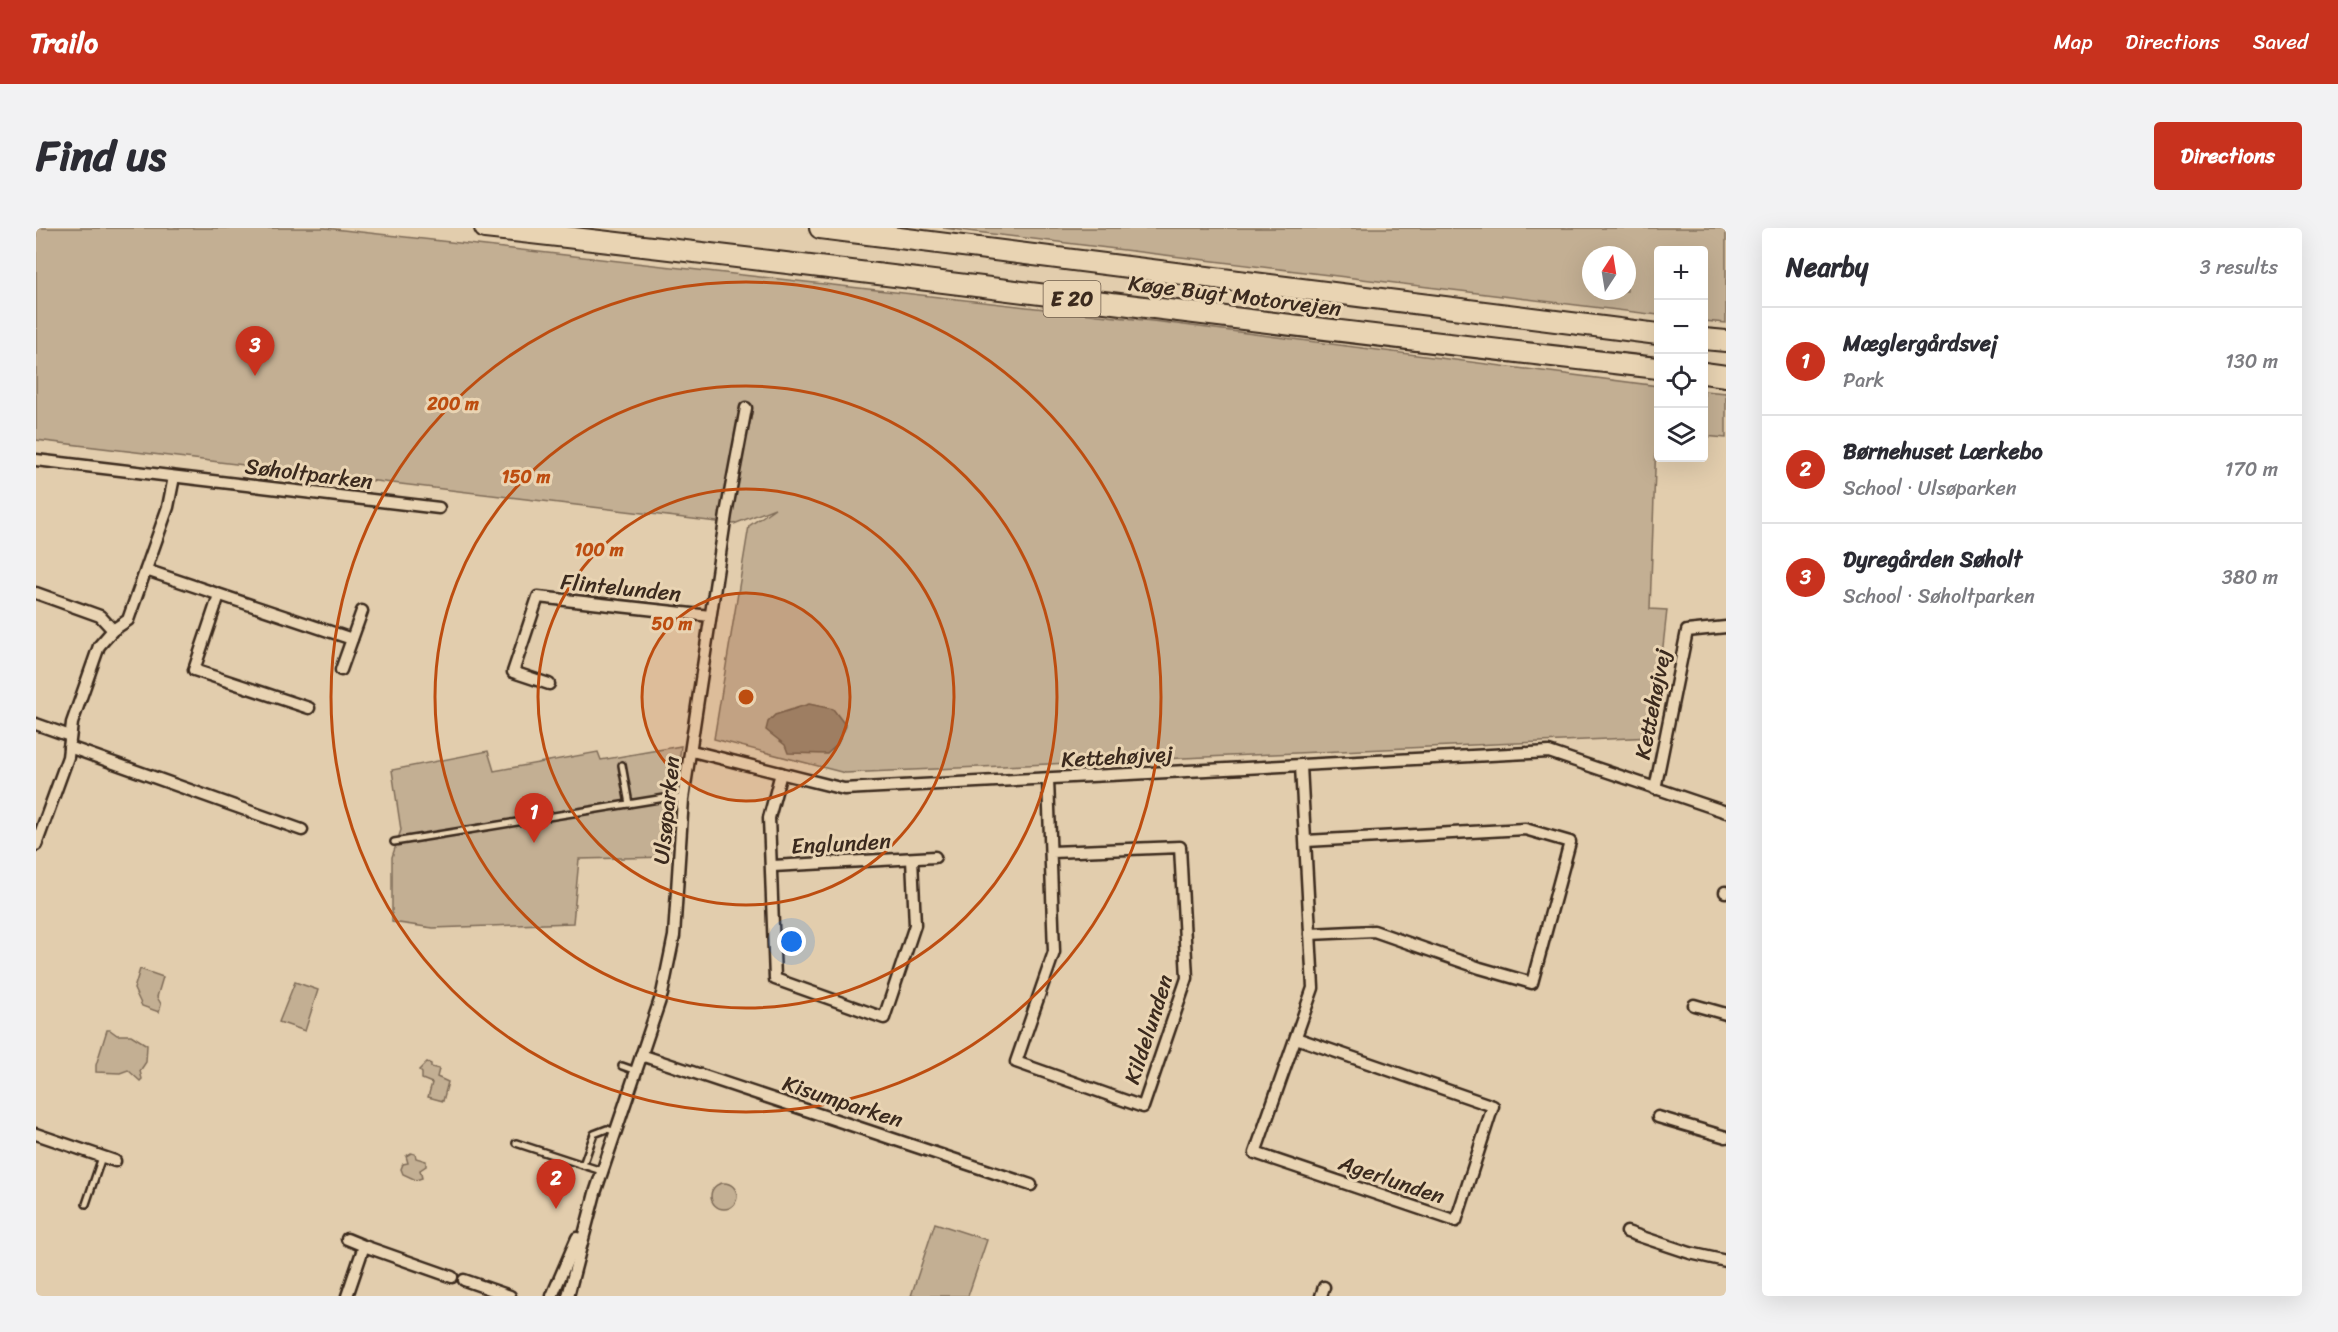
<!DOCTYPE html>
<html lang="en">
<head>
<meta charset="utf-8">
<style>
  body { margin:0; font-family:Sriracha,sans-serif; background:#f2f2f3; color:#2b2b33 }
  .controls { position:absolute; right:18px; top:18px; display:grid; overflow:hidden; border-radius:6px; box-shadow:0 6px 24px #0002 }
  .controls button { width:54px; height:54px; display:grid; place-items:center; padding:0; border:0; border-bottom:2px solid #e1e1e2; background:#fff; color:#2b2b33; font:30px sans-serif }
  .compass { position:absolute; left:1546px; top:18px; width:54px; height:54px; border-radius:50%; background:#fff; box-shadow:0 6px 24px #0002; rotate:12deg }
  .you { position:absolute; left:756px; top:714px; width:21px; height:21px; margin:-15px; border:4px solid #fff; border-radius:50%; background:#1a73e8; box-shadow:0 0 0 9px #1a73e833 }
  .badge { display:grid; place-items:center; width:39px; height:39px; border-radius:50%; background:#c8321e; color:#fff; font-size:20px; font-weight:700 }
  .pin { position:absolute; translate:-50% -50px; filter:drop-shadow(0 2px 3px #0008) }
  .pin::after { content:''; position:absolute; top:32px; width:21px; height:18px; background:inherit; clip-path:polygon(0 0,100% 0,50% 100%) }
  .list { margin:0; padding:0; list-style:none }
  h2 { display:flex; justify-content:space-between; align-items:center; height:78px; margin:0; padding:0 24px; font-size:26px }
  h2 small { font-size:20px; font-weight:400; color:#7c7c81 }
  .list li { display:grid; grid-template-columns:39px 1fr auto; gap:18px; align-items:center; box-sizing:border-box; height:108px; padding:0 24px; border-top:2px solid #e1e1e2 }
  .list b { display:block; font-size:22px; white-space:nowrap }
  .list p { margin:0; font-size:20px; white-space:nowrap; color:#7c7c81 }
  .list em { font-size:20px; font-style:normal; color:#7c7c81 }
  .icon { flex:none; width:33px; height:33px; fill:none; stroke:currentColor; stroke-width:2; stroke-linecap:round; stroke-linejoin:round }
  .map { position:relative; flex:none; width:1690px; height:1068px; overflow:hidden; border-radius:6px }
  header { display:flex; align-items:center; gap:36px; box-sizing:border-box; height:84px; padding:0 30px; background:#c8321e; color:#fff }
  header strong { font-size:28px }
  nav { display:flex; gap:33px; margin-inline-start:auto; font-size:21px }
  .intro { display:flex; align-items:center; justify-content:space-between; box-sizing:border-box; height:144px; padding:0 36px }
  h1 { margin:0; font-size:42px }
  .button { padding:15px 27px; border-radius:6px; background:#c8321e; color:#fff; font-size:21px; font-weight:700 }
  main { display:flex; gap:36px; padding:0 36px }
  aside { flex:1; background:#fff; border-radius:6px; box-shadow:0 6px 24px #0002 }
  .map>svg:first-child { display:block }
  .green { fill:#c3af93; stroke:#7f6c58; stroke-width:1.5; fill-rule:evenodd }
  .water { fill:#9a866e; stroke:#74614e; stroke-width:1.5 }
  .lines { fill:none; stroke-linecap:round; stroke-linejoin:round }
  .lane-casing { stroke:#3b2a1e; stroke-width:10 }
  .street-casing { stroke:#3b2a1e; stroke-width:15 }
  .highway-casing { stroke:#3b2a1e; stroke-width:24 }
  .lane { stroke:#e9d4b3; stroke-width:5 }
  .street { stroke:#e9d4b3; stroke-width:10 }
  .highway { stroke:#e9d4b3; stroke-width:20 }
  .ring { fill:none; stroke:#bd4d10; stroke-width:3 }
  .labels { text-anchor:middle; stroke-width:6; stroke-linejoin:round; paint-order:stroke }
  .shield { fill:#e9d4b3; stroke:#6f5d4b; stroke-width:1.5 }
  .shield-label { font-size:21px; font-weight:bold; fill:#3b2a1e }
  .street-label { font-size:22px; fill:#3b2a1e; stroke:#e9d4b3 }
  .centre { fill:#bd4d10; stroke:#e9d4b3; stroke-width:3 }
  .ring-label { font-size:18px; text-anchor:middle; font-weight:bold; fill:#bd4d10; stroke:#e9d4b3; stroke-width:6; stroke-linejoin:round; paint-order:stroke }
</style>
</head>
<body>
<header>
<strong>Trailo</strong>
<nav><a>Map</a><a>Directions</a><a>Saved</a></nav>
</header>
<div class="intro"><h1>Find us</h1><a class="button">Directions</a></div>
<main>
<div class="map">
<svg width="1690" height="1068" viewBox="0 0 1690 1068">
  <rect width="100%" height="100%" fill="#e2cdad"/>
  <filter id="ink" filterUnits="userSpaceOnUse"><feTurbulence type="fractalNoise" baseFrequency=".0167" numOctaves="2"/><feDisplacementMap in="SourceGraphic" scale="12" xChannelSelector="R" yChannelSelector="G"/><feConvolveMatrix kernelMatrix="1 2 1 2 8 2 1 2 1" color-interpolation-filters="sRGB"/></filter>
  <g filter="url(#ink)">
    <g class="green">
      <polygon points="0,0 289,0 1125,94 1622,158 1614,381 1631,382 1617,509 809,545 678,511 713,298 739,280 698,296 0,212"/>
      <path d="M907,0h783v95l-22,-2v-71h-46v65zM1555,27h36v36h-36z"/>
      <polygon points="1668,163 1690,165 1690,210 1668,208"/>
      <polygon points="645,518 633,629 543,631 537,695 397,700 356,694 356,629 365,602 356,542 452,523 458,543 562,524 565,532"/>
      <polygon points="104,741 127,749 121,769 125,776 123,784 106,778 98,761"/>
      <polygon points="259,754 282,762 269,803 243,794"/>
      <polygon points="71,802 74,802 81,807 95,807 111,817 110,834 104,843 106,851 104,853 92,842 84,845 60,844 60,837"/>
      <polygon points="391,834 395,836 395,839 403,841 401,849 412,854 407,873 392,869 396,855 386,851 386,845 383,842"/>
      <polygon points="375,925 379,926 380,930 390,933 390,938 384,942 386,950 380,952 367,946 365,941 367,936 372,935 370,928"/>
      <circle cx="688" cy="968" r="13"/>
      <polygon points="899,995 951,1012 932,1068 875,1068"/>
    </g>
    <polygon class="water" points="773,476 797,481 810,498 801,517 791,526 752,525 749,517 730,502 732,494 739,487"/>
    <g class="lines">
      <defs>
        <g id="lane">
          <polyline points="586,537 593,576"/>
          <polyline points="358,614 635,569 647,571"/>
          <polyline points="586,838 600,843"/>
          <polyline points="480,915 547,937"/>
          <polyline points="566,943 547,937 558,906 571,901 580,904"/>
          <polyline points="50,976 66,929"/>
        </g>
        <g id="street">
          <polyline points="0,232 403,280"/>
          <polyline points="110,342 316,411"/>
          <polyline points="0,365 64,388 77,402"/>
          <polyline points="183,367 158,442 273,480"/>
          <polyline points="305,442 326,383"/>
          <polyline points="513,456 477,444 502,369 674,388"/>
          <polyline points="0,496 34,508"/>
          <polyline points="33,519 266,602"/>
          <polyline points="656,523 808,561 1513,524 1690,584"/>
          <polyline points="745,545 733,590 739,751 848,790 879,697 876,631"/>
          <polyline points="1012,551 1018,724 980,834 1107,879 1151,750 1144,619 1016,624"/>
          <polyline points="1619,561 1651,403 1690,399"/>
          <polyline points="1270,613 1489,601 1534,614 1496,755 1444,740 1338,703 1274,706"/>
          <polyline points="0,617 32,529 36,495 63,418 77,402 92,392 132,279 138,249"/>
          <polyline points="737,638 899,629"/>
          <polyline points="1689,664 1690,664"/>
          <polyline points="1658,777 1690,786"/>
          <polyline points="1260,810 1457,878 1420,993 1219,925 1277,760 1265,538"/>
          <polyline points="605,827 995,957"/>
          <polyline points="1622,889 1690,909"/>
          <polyline points="0,906 79,933"/>
          <polyline points="1591,1004 1654,1025 1690,1033"/>
          <polyline points="311,1011 328,1018"/>
          <polyline points="428,1052 474,1068"/>
          <polyline points="311,1068 328,1018 416,1049"/>
          <polyline points="516,1068 541,1010"/>
          <polyline points="532,1068 559,965 626,766 638,708 647,571 690,286 710,180"/>
          <polyline points="1285,1068 1288,1059"/>
        </g>
        <g id="highway">
          <path d="M449,0c392,43 782,97 1173,140"/>
          <polyline points="784,0 1622,106"/>
          <polyline points="1668,111 1690,113"/>
          <polyline points="1668,145 1690,148"/>
        </g>
      </defs>
      <use href="#lane" class="lane-casing"/>
      <use href="#street" class="street-casing"/>
      <use href="#highway" class="highway-casing"/>
      <use href="#lane" class="lane"/>
      <use href="#street" class="street"/>
      <use href="#highway" class="highway"/>
    </g>
  </g>
  <circle cx="710" cy="469" r="104" fill="#bd4d10" fill-opacity=".12"/>
  <g class="ring">
    <circle cx="710" cy="469" r="104"/>
    <circle cx="710" cy="469" r="208"/>
    <circle cx="710" cy="469" r="311"/>
    <circle cx="710" cy="469" r="415"/>
  </g>
  <g class="labels">
    <rect class="shield" x="1007.5" y="53" width="57" height="36" rx="4.5"/>
    <g class="shield-label">
      <text x="1036" y="78">E 20</text>
    </g>
    <g class="street-label">
      <text transform="translate(1199 67) rotate(7)" y="8">Køge Bugt Motorvejen</text>
      <text transform="translate(273 245) rotate(7)" y="8">Søholtparken</text>
      <text transform="translate(585 359) rotate(6)" y="8">Flintelunden</text>
      <text transform="translate(1616 476) rotate(-79)" y="8">Kettehøjvej</text>
      <text transform="translate(1081 528) rotate(-3)" y="8">Kettehøjvej</text>
      <text transform="translate(630 582) rotate(-84)" y="8">Ulsøparken</text>
      <text transform="translate(805 615) rotate(-3)" y="8">Englunden</text>
      <text transform="translate(1112 801) rotate(-72)" y="8">Kildelunden</text>
      <text transform="translate(807 873) rotate(18)" y="8">Kisumparken</text>
      <text transform="translate(1356 951) rotate(19)" y="8">Agerlunden</text>
    </g>
  </g>
  <circle cx="710" cy="469" r="9" class="centre"/>
  <g class="ring-label">
    <text x="417" y="182">200 m</text>
    <text x="490" y="255">150 m</text>
    <text x="563" y="328">100 m</text>
    <text x="636" y="402">50 m</text>
  </g>
</svg>
<div class="controls">
<button>+</button>
<button>−</button>
<button><svg class="icon" aria-label="locate" viewBox="0 0 24 24"><circle cx="12" cy="12" r="6"/><path d="M12 2v4M12 18v4M2 12h4M18 12h4"/></svg></button>
<button><svg class="icon" aria-label="layers" viewBox="0 0 24 24"><path d="M12 4l9 5-9 5-9-5zM3 14l9 5 9-5"/></svg></button>
</div>
<svg class="compass" viewBox="-18 -18 36 36"><path d="M0-13l5 13h-10z" fill="#e53935"/><path d="M0 13l5-13h-10z" fill="#7c7c81"/></svg>
<div class="you"></div>
<div class="pin badge" style="left:498px;top:615px">1</div>
<div class="pin badge" style="left:520px;top:981px">2</div>
<div class="pin badge" style="left:219px;top:148px">3</div>
</div>
<aside>
<h2>Nearby<small>3 results</small></h2>
<ul class="list">
<li><span class="badge">1</span><div><b>Mæglergårdsvej</b><p>Park</p></div><em>130 m</em></li>
<li><span class="badge">2</span><div><b>Børnehuset Lærkebo</b><p>School · Ulsøparken</p></div><em>170 m</em></li>
<li><span class="badge">3</span><div><b>Dyregården Søholt</b><p>School · Søholtparken</p></div><em>380 m</em></li>
</ul>
</aside>
</main>
</body>
</html>
